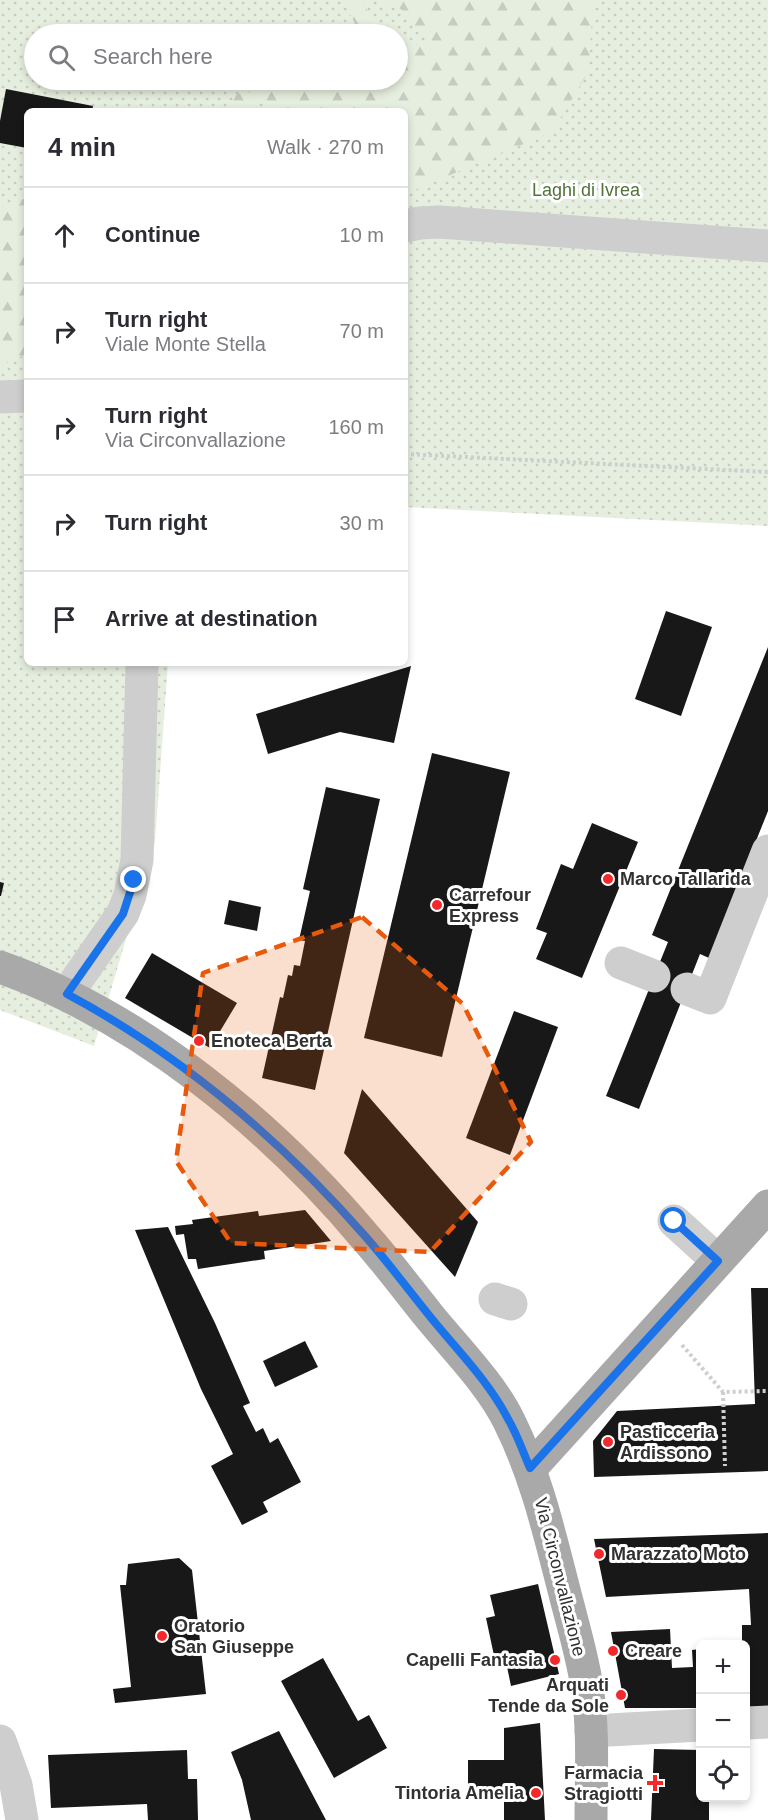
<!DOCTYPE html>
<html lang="en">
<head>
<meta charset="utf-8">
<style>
  body { margin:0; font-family:Arial,sans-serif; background:#f2f2f3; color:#2b2b33 }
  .controls { position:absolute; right:18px; bottom:18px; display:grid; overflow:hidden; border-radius:9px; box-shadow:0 3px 9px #0003 }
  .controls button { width:54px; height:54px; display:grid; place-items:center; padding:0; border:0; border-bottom:2px solid #e1e1e2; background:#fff; color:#2b2b33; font:30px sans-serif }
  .stop { position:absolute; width:18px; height:18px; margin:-14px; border:4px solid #1a73e8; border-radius:50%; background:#fff }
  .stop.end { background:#1a73e8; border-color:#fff; box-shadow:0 2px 6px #0008 }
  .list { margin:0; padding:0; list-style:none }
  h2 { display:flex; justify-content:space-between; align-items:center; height:78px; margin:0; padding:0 24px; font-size:26px }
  h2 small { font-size:20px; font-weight:400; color:#7c7c81 }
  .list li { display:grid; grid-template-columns:39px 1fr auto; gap:18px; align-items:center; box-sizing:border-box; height:96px; padding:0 24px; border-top:2px solid #e1e1e2 }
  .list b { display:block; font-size:22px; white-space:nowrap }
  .list p { margin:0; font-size:20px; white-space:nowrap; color:#7c7c81 }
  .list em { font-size:20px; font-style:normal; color:#7c7c81 }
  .icon { flex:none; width:33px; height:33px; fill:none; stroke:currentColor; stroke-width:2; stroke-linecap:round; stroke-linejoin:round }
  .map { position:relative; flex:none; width:768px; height:1820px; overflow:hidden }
  .search { position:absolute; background:#fff; box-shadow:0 3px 9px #0003; left:24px; top:24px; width:384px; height:66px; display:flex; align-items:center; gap:15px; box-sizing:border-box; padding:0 21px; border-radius:33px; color:#7c7c81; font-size:22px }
  .panel { position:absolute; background:#fff; box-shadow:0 3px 9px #0003; left:24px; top:108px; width:384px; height:558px; border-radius:9px }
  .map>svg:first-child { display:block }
  .grass { fill:url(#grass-dots); fill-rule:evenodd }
  .forest { fill:url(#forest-firs) }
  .building { fill:#181818 }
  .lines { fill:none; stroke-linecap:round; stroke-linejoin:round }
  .path { stroke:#cecece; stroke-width:4; stroke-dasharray:3 3; stroke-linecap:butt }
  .minor { stroke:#cecece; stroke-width:33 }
  .major { stroke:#a9a9a9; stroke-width:33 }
  .route { stroke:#1a73e8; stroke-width:8 }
  .marked { fill:#e8590c; fill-opacity:0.2; stroke:#e8590c; stroke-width:4.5; stroke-dasharray:12 8; stroke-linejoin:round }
  .poi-dot { fill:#f3282a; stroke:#fff; stroke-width:2 }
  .labels { text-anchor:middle; stroke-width:6; stroke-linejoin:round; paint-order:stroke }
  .park-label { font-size:18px; fill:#51723a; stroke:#fff }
  .poi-label { font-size:18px; font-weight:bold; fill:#313131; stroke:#fff; text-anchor:start }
  .street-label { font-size:18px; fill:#313131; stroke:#fff }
</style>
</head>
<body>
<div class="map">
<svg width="768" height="1820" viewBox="0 0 768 1820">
  <defs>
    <pattern id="grass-dots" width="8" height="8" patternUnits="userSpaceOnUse" patternTransform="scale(1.5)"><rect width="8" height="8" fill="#e6efdf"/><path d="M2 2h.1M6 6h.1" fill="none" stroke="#c6cdc0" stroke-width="1.8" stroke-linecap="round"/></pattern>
    <pattern id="forest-firs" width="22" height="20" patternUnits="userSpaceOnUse" patternTransform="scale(1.5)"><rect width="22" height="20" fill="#e6efdf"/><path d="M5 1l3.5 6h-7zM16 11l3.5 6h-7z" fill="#c6cdc0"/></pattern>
  </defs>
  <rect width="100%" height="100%" fill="#fff"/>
  <path class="grass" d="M0,0h768v526l-363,-19v-396h-378v552h141l-13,180 -61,203 -94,-36zM34,34h364v46h-364z"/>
  <g class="forest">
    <polygon points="343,0 363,0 372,22 373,34 360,34"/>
    <path d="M380,0h216l-5,29 -2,42 -37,61 -147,62v-83h-116l-5,-4h-17l-5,-5 -9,-1 -4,10h-16l-2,-2 -1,-7 7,-8c15,-2 21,-1 28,-14h133v-31l9,-4 15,-1 4,-4c-5,-8 -10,-12 -16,-18 -4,-4 -4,-9 -8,-12 -8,-6 -13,-2 -22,-10z"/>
    <polygon points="27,198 27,354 0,366 0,207"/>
  </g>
  <g class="building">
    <polygon points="6,89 93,106 92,111 27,111 27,148 0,143 0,121"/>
    <polygon points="666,611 712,627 681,716 635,699"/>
    <polygon points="768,647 768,811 709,958 700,954 639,1109 606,1096 668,942 652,935"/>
    <polygon points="411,666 394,743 340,732 268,754 256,714"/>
    <polygon points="432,753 510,772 442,1057 364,1038"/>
    <polygon points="326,787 380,799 315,1090 262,1078 280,997 283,998 288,975 292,976 294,965 300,966 305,941 299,940 310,891 303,889"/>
    <polygon points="592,823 638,842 582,978 536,959 547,933 536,929 561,864 573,869"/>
    <polygon points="0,882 4,883 1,896 0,896"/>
    <polygon points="229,900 261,907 257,931 224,924"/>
    <polygon points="152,953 237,1003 210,1048 125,998"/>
    <polygon points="514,1011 558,1027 510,1155 466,1138"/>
    <polygon points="362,1089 478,1222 455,1277 344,1153"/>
    <polygon points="305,1210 331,1241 264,1251 265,1259 198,1269 196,1259 188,1259 184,1234 176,1235 175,1226 193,1224 192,1220 258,1211 259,1216"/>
    <polygon points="168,1227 215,1323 250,1403 243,1406 256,1432 263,1428 270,1443 278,1438 301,1482 263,1502 268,1512 242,1525 211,1466 233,1454 201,1389 135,1230"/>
    <polygon points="751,1288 768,1288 768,1471 594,1477 593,1441 617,1411 755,1404"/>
    <polygon points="305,1341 318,1367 275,1387 263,1361"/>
    <polygon points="768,1533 768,1708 746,1708 746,1644 742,1644 742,1625 751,1625 749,1589 606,1597 594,1539"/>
    <polygon points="179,1558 192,1570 206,1694 115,1703 113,1689 131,1687 120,1585 126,1585 128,1564"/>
    <polygon points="538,1584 559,1674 511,1686 506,1662 496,1665 486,1618 495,1616 490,1595"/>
    <polygon points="670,1629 672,1668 693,1667 692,1650 700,1649 700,1708 625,1708 611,1632"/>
    <polygon points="323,1658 358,1721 369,1715 387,1748 334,1778 281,1681"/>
    <polygon points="540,1723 545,1820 504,1820 504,1788 468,1788 468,1760 504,1760 504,1728"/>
    <polygon points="279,1731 326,1820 251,1820 242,1780 231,1752"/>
    <polygon points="654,1749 700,1750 700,1798 740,1798 740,1801 709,1800 709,1820 651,1820"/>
    <polygon points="187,1750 188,1779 197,1779 198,1820 148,1820 147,1804 51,1808 48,1755"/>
  </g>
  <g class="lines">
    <g class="path">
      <polyline points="405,454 768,472"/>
      <polyline points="682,1345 723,1392 768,1391"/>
      <polyline points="723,1392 725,1466"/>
    </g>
    <g class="minor">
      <polyline points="405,226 420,223 439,222 768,246"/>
      <polyline points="0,397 27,396"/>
      <polyline points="621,963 654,976"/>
      <polyline points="687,989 710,998 768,851"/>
      <polyline points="67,994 123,913 130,895 137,860 142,663"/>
      <polyline points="674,1221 718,1261"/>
      <polyline points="495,1299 511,1304"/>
      <polyline points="746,1723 768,1722"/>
      <polyline points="591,1731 700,1725"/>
      <polyline points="0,1741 16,1785 22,1820"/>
    </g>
    <g class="major">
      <path d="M0,967c141,50 270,157 366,271 22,25 42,52 63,78 26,32 62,68 80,105 27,54 40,111 55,169 8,32 18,64 23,97 7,44 4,89 4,133"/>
      <polyline points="530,1469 768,1206"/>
    </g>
  </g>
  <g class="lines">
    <path class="route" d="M134,880l-11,34 -56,80c114,61 213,145 298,242 22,25 42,52 63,78 27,34 60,66 80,105 9,15 15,33 22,49l188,-207 -44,-40"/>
  </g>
  <path class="marked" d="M362,917l101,87 68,138 -101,110 -199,-9 -55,-82 27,-188z"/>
  <g class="poi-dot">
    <circle cx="608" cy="879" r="6"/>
    <circle cx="437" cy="905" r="6"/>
    <circle cx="199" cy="1041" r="6"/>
    <circle cx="608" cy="1442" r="6"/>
    <circle cx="599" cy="1554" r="6"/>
    <circle cx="162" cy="1636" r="6"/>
    <circle cx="613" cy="1651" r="6"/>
    <circle cx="555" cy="1660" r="6"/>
    <circle cx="621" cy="1695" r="6"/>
    <path d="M652 1774h6v6h6v6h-6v6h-6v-6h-6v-6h6z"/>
    <circle cx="536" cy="1793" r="6"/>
  </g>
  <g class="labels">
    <g class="park-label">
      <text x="586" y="196">Laghi di Ivrea</text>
    </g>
    <g class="poi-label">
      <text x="620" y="885">Marco Tallarida</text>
      <text x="449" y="901">Carrefour<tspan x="449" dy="21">Express</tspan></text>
      <text x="211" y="1047">Enoteca Berta</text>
      <text x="620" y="1438">Pasticceria<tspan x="620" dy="21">Ardissono</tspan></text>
      <text x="611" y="1560">Marazzato Moto</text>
      <text x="174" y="1632">Oratorio<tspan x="174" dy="21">San Giuseppe</tspan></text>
      <text x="625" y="1657">Creare</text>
      <text x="543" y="1666" text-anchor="end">Capelli Fantasia</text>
      <text x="609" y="1691" text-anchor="end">Arquati<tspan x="609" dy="21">Tende da Sole</tspan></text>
      <text x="643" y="1779" text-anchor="end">Farmacia<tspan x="643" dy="21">Stragiotti</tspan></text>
      <text x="524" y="1799" text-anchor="end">Tintoria Amelia</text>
    </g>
    <g class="street-label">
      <text transform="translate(560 1577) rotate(76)" y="6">Via Circonvallazione</text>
    </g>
  </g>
</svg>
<div class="controls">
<button>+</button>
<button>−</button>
<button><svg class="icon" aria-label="locate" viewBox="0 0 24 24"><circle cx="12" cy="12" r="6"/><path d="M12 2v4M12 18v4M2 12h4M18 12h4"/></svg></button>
</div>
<div class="stop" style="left:674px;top:1221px"></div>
<div class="stop end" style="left:134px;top:880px"></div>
<div class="search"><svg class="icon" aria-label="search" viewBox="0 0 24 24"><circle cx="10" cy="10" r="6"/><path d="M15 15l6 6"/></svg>Search here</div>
<section class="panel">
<h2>4 min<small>Walk · 270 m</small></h2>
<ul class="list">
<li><svg class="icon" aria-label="ahead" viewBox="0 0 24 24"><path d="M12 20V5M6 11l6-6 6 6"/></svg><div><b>Continue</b></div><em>10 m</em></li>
<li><svg class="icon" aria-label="right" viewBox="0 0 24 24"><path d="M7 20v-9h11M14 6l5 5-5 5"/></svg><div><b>Turn right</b><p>Viale Monte Stella</p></div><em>70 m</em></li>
<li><svg class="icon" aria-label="right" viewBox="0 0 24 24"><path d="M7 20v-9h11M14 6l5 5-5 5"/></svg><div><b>Turn right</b><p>Via Circonvallazione</p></div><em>160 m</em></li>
<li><svg class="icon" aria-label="right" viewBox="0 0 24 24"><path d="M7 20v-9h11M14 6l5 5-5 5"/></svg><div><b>Turn right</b></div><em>30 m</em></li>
<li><svg class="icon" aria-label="arrive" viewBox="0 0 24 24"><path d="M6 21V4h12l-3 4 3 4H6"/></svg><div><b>Arrive at destination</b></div></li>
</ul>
</section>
</div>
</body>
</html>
